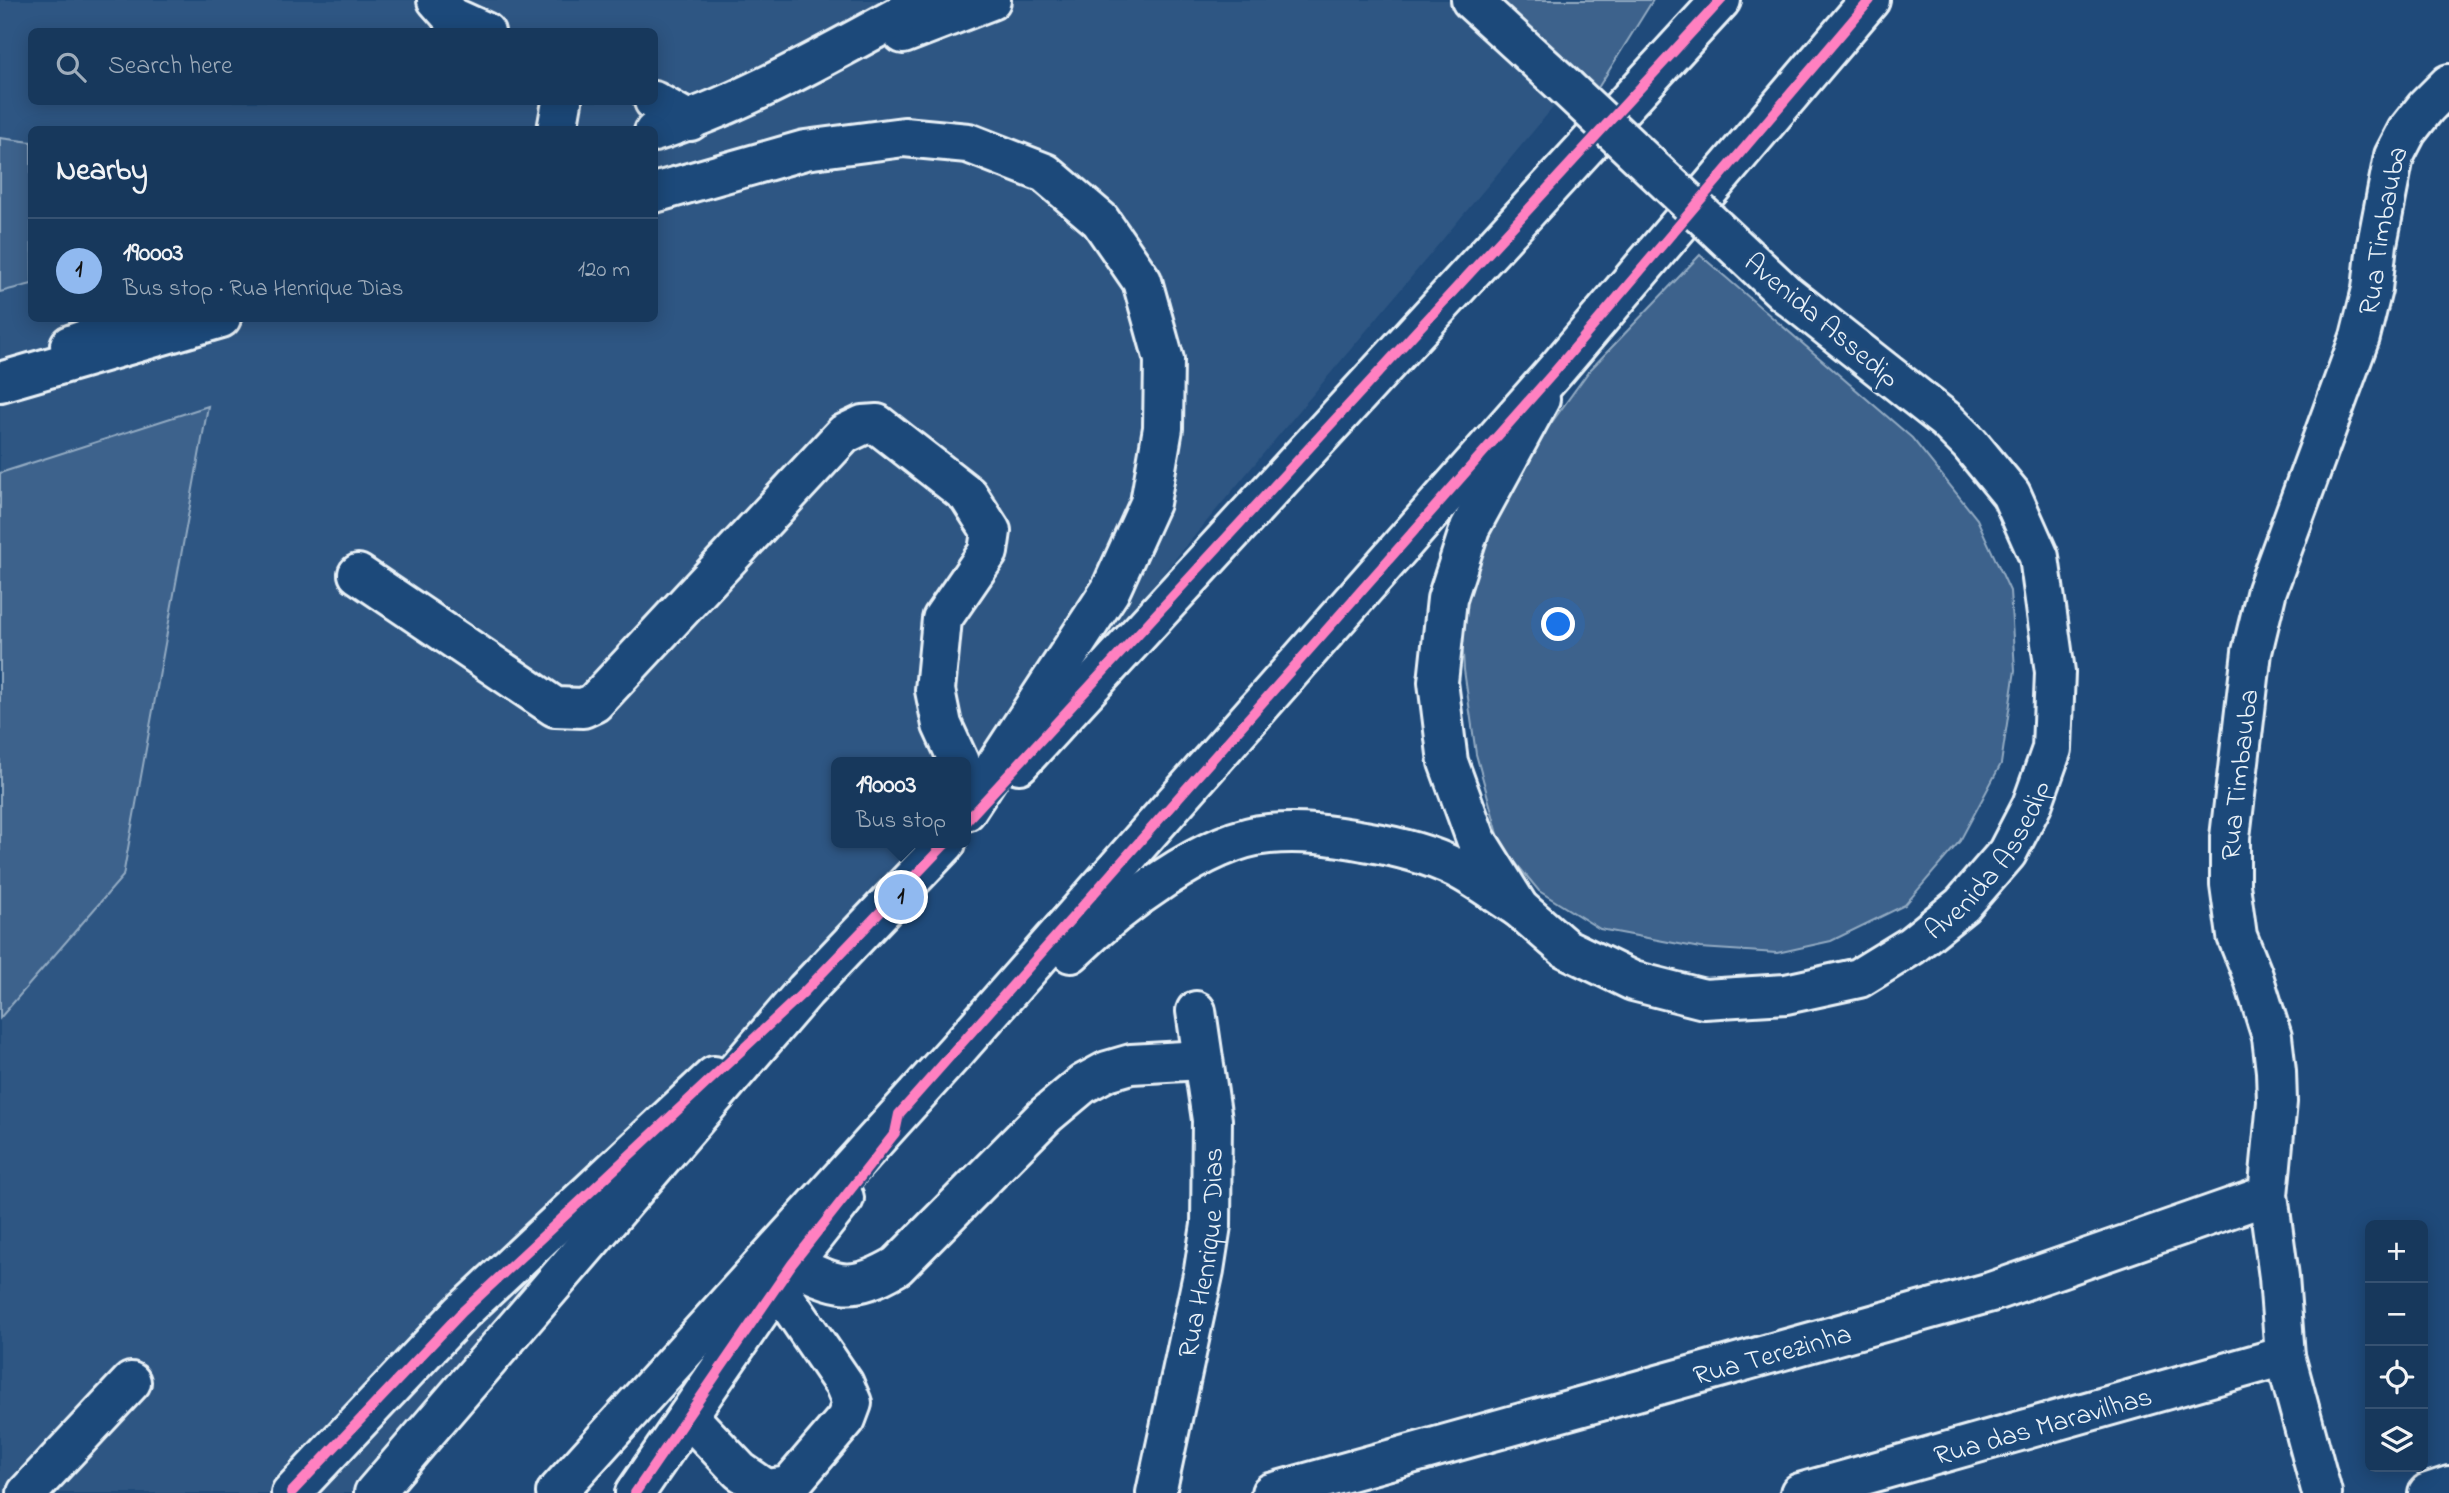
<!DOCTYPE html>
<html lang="en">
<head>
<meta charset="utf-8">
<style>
  body { margin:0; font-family:"Indie Flower",sans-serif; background:#203f62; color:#f1f3f6 }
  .controls { position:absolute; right:21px; bottom:21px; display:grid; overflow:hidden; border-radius:10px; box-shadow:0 4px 18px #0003 }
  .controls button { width:63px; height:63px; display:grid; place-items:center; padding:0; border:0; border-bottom:2px solid #365272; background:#17385c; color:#f1f3f6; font:35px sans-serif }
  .you { position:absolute; left:1559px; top:625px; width:24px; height:24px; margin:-18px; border:5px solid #fff; border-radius:50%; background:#1a73e8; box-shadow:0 0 0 10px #1a73e833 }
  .badge { display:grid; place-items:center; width:46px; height:46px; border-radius:50%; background:#90b9f0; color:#111; font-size:23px; font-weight:700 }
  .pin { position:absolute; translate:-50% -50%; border:4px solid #fff; box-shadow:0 2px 7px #0006 }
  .popup { position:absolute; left:831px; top:757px; width:140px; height:91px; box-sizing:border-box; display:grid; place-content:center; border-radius:10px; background:#17385c; filter:drop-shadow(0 2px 5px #0005); font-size:23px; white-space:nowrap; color:#9eacbb }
  .popup b { font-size:26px; color:#f1f3f6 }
  .popup::after { content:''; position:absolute; left:50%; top:100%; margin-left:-14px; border:14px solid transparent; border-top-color:#17385c }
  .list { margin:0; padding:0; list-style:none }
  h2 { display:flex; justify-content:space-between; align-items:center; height:91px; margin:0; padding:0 28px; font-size:30px }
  h2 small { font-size:23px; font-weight:400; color:#9eacbb }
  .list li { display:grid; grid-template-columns:46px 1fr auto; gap:21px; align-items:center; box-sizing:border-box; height:105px; padding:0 28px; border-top:2px solid #365272 }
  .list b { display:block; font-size:26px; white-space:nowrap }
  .list p { margin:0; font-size:23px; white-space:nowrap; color:#9eacbb }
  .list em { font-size:23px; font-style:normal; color:#9eacbb }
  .icon { flex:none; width:38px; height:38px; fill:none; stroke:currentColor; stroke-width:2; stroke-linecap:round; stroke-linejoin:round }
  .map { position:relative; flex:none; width:2449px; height:1493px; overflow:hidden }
  .search { position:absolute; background:#17385c; box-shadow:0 4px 18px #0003; left:28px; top:28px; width:630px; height:77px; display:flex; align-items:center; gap:18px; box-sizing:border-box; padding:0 24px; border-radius:10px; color:#9eacbb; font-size:26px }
  .panel { position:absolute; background:#17385c; box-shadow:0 4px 18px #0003; left:28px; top:126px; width:630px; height:196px; border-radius:10px }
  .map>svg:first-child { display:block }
  .built { fill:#2e5683; fill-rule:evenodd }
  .green { fill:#3c628c; stroke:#92aac2; stroke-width:2 }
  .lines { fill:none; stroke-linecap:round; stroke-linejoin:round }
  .minor-casing { stroke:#e8f1f8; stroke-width:44 }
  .major-casing { stroke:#e8f1f8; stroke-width:44 }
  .highway-casing { stroke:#e8f1f8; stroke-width:44 }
  .minor { stroke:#1f4a7a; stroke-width:38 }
  .major { stroke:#1f4a7a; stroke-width:38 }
  .highway { stroke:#1f4a7a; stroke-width:38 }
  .major-bridge-casing { stroke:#e8f1f8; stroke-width:44; stroke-linecap:butt }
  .major-bridge { stroke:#1f4a7a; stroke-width:38 }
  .cycleway-casing { stroke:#1f4a7a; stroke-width:15 }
  .cycleway { stroke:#ff80c0; stroke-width:10 }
  .labels { text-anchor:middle; stroke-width:7; stroke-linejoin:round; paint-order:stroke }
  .street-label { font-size:28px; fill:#e8f1f8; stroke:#1f4a7a }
</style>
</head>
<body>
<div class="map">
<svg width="2449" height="1493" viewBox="0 0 2449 1493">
  <rect width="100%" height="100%" fill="#1f4a7a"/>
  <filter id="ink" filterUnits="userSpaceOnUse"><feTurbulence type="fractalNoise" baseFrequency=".0143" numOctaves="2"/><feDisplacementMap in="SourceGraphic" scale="14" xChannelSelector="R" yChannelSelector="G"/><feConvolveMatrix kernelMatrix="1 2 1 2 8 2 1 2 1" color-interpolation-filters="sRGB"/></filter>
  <g filter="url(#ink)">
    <path class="built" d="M0,0h1643l-677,809v-47h-130v81h102l-545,650h-393zM32,32h622v70h-622zM32,130h622v188h-622z"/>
    <g class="green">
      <polygon points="1497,0 1653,0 1593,96"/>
      <polygon points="0,138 31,142 32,284 0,292"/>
      <polygon points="1700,255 1912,438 1977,519 2010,591 2015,670 2001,764 1960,841 1905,905 1831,941 1777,953 1700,948 1600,929 1539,891 1501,845 1476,754 1464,670 1460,601 1485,542 1539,440 1589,371"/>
      <polygon points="208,406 123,876 0,1018 0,473"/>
    </g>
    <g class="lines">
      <defs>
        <g id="minor">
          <polyline points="437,0 452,17 485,32"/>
          <polyline points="654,101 690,121"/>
          <polyline points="557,130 562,102"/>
          <polyline points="358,574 555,707 583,708 594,703 844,434 863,425 877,424 968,495 991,531 988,552 942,619 935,690 942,725 959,762"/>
          <path d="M792,1264c46,22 59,29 105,2l149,-151 37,-31 24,-13 24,-7 71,-4"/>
          <polyline points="688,1416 740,1471 766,1489 789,1486 846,1419 852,1403 844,1384 777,1286"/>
          <polyline points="27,1493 131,1382"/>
          <path id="s1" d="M1156,1493l48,-223 7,-45 1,-105 -16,-109"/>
          <path id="s2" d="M1271,1493l720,-201 277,-97"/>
          <path id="s3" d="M1800,1493l485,-137"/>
          <path id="s4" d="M2322,1493l-37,-137 -6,-79 -11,-82 9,-93 -1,-31 -4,-34 -19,-61 -16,-40 -7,-51v-48l22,-185 15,-62 93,-253 12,-48 5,-45 17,-88 13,-25 19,-24 23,-23"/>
          <polyline points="2428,1493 2449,1486"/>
        </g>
        <g id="major">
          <polyline points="1471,0 1567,88"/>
          <polyline points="903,34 991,0"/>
          <path d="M654,132c97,-31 186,-85 275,-132"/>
          <polyline points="70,345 144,318"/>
          <path id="s5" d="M1540,399l-70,129 -23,71 -9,83 10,80 28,77 43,69 46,40 68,33 71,18 82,-5 73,-16 52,-32 51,-41 45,-52 25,-48 20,-56 3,-77 -16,-115 -28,-63 -41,-50 -24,-24 -161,-127"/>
          <polyline points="291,1493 462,1312 714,1076"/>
          <polyline points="635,1493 792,1264 844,1198"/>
        </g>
        <g id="highway">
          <polyline points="654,193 805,150 904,137 968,143 1045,173 1100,220 1142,281 1164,360 1163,428 1150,503 1110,591 966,811"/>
          <polyline points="0,382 221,318"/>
          <polyline points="1019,764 1721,0"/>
          <path d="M1071,953c45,-44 135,-114 198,-119 33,-3 63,1 95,7 31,5 64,13 92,27 22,11 42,27 63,40"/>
          <polyline points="374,1493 805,991 946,843"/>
          <polyline points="556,1493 956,1051 1556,370 1870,0"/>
        </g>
      </defs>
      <use href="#minor" class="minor-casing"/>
      <use href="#major" class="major-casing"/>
      <use href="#highway" class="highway-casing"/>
      <use href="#minor" class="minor"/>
      <use href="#major" class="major"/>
      <use href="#highway" class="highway"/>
      <defs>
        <polyline id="major-bridge" points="1567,88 1785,293"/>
      </defs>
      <use href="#major-bridge" class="major-bridge-casing"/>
      <use href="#major-bridge" class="major-bridge"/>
      <defs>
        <g id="cycleway">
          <polyline points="966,821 1721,0"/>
          <polyline points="291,1493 462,1312 805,991 946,843"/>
          <polyline points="635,1493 792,1264 895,1133 899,1114 1556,370 1870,0"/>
        </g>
      </defs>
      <use href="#cycleway" class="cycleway-casing"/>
      <use href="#cycleway" class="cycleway"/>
    </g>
  </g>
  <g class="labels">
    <g class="street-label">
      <text dy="10" stroke="none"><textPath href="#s4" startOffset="1298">Rua Timbauba</textPath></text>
      <text transform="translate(1823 319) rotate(40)" y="10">Avenida Assedip</text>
      <text dy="10" stroke="none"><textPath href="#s4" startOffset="732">Rua Timbauba</textPath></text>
      <text dy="10" stroke="none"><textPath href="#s5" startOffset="1094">Avenida Assedip</textPath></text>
      <text dy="10" stroke="none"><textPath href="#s1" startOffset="245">Rua Henrique Dias</textPath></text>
      <text dy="10" stroke="none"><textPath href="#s2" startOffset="520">Rua Terezinha</textPath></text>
      <text dy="10" stroke="none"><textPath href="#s3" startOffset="252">Rua das Maravilhas</textPath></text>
    </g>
  </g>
</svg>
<div class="controls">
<button>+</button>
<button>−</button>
<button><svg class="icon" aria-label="locate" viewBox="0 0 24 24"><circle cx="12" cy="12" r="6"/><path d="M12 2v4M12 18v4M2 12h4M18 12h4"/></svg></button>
<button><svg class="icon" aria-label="layers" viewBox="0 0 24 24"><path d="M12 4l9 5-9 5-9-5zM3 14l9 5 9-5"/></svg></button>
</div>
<div class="you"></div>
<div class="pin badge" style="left:901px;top:897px">1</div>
<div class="popup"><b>190003</b>Bus stop</div>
<div class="search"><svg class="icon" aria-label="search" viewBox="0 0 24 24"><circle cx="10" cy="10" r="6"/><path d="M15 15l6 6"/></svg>Search here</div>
<section class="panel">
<h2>Nearby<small></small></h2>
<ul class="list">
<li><span class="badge">1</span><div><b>190003</b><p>Bus stop · Rua Henrique Dias</p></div><em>120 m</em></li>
</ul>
</section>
</div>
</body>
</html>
